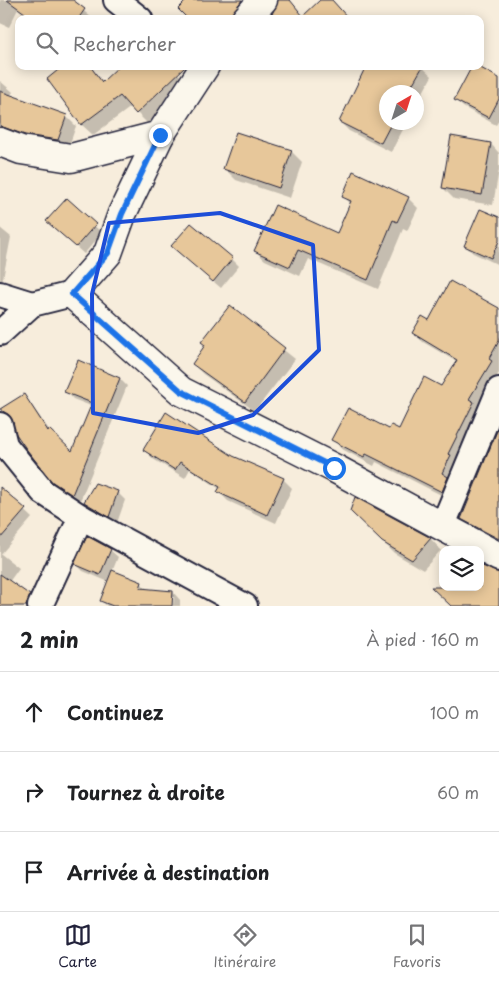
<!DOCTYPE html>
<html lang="fr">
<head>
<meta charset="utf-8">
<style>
  body { margin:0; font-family:"Playpen Sans",sans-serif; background:#f6f6f6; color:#202124 }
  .controls { position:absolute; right:15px; bottom:15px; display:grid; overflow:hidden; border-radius:10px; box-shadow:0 2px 12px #0003 }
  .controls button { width:45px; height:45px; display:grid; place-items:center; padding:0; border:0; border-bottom:1px solid #e0e0e0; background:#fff; color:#202124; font:25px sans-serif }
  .compass { position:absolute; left:379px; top:85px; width:45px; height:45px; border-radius:50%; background:#fff; box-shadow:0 2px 12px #0003; rotate:39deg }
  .stop { position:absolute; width:15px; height:15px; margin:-11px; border:4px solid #1a73e8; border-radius:50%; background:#fff }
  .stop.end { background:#1a73e8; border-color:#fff; box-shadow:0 1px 5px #0008 }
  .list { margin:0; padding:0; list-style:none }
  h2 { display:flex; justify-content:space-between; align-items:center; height:65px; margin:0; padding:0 20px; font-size:21px }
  h2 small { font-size:16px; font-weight:400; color:#757577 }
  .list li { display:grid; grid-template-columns:32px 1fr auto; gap:15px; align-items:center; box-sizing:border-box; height:80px; padding:0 20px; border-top:1px solid #e0e0e0 }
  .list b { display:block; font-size:19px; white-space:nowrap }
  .list em { font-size:16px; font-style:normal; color:#757577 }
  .icon { flex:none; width:28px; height:28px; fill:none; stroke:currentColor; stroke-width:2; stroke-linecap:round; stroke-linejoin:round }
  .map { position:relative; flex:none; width:499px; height:606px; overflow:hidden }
  .search { position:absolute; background:#fff; box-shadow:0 2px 12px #0003; left:15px; right:15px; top:15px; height:55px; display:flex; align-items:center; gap:12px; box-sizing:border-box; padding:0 18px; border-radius:10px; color:#757577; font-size:19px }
  .sheet { height:305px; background:#fff }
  nav { display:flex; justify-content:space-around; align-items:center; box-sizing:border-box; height:70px; border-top:1px solid #e0e0e0; background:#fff; font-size:14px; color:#757577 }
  nav a { display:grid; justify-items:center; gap:2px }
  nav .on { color:#22223b }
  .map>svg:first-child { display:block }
  .shadow { fill:#0003 }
  .building { fill:#e7c79a; stroke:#22223b }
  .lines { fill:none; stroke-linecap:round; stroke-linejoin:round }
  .street-casing { stroke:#22223b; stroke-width:28 }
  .secondary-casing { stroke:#22223b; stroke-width:31 }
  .street { stroke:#fbf7ec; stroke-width:24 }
  .secondary { stroke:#fbf7ec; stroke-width:28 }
  .route { stroke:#1a73e8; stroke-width:6 }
  .marked { fill:none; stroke:#1d4ed8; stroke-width:4; stroke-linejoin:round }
</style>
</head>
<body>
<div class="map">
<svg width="499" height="606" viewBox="0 0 499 606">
  <rect width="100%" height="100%" fill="#f7eddc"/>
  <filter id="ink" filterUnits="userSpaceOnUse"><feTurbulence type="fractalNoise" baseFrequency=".02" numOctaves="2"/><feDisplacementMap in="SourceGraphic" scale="10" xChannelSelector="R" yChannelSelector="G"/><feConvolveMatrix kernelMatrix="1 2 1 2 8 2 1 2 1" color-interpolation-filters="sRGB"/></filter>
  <g filter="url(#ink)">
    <g class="shadow">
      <polygon points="0,0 71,0 93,19 31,19 18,9 9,27 0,23"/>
      <polygon points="189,0 261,0 245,19 190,19"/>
      <polygon points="89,66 103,82 171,66 189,86 148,124 131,107 93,135 82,125 48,79"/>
      <polygon points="421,66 432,76 416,105 416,92 386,92 386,122 407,122 391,152 349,131 340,122"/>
      <polygon points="499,79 499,120 496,125 463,107 456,100"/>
      <polygon points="0,81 13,92 10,96 66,116 76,126 68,149 0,132"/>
      <polygon points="491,144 499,153 499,170 493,205 454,199 443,188"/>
      <polygon points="291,151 302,162 290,198 236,180 225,169"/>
      <polygon points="343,196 408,198 418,208 407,231 403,229 378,289 308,259 300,276 265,260 255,251 338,235 351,204"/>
      <polygon points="67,200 102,233 84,254 56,229"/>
      <polygon points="499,219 499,265 473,253 465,246"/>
      <polygon points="0,228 11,237 0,294"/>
      <polygon points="180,253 232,259 239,266 221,288"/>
      <polygon points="230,307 295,359 255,411 203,374 193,364"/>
      <polygon points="499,309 499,373 478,407 482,412 451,500 376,462 374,466 342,449 333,440 400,430 442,387 457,362 423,342 413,333 429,321"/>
      <polygon points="78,362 120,379 127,386 80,501 53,481 12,418 2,409 24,395 50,431 72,453 91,406 73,399 66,391"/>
      <polygon points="499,447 499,543 481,533 470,523"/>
      <polygon points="145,450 232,457 283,479 292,488 276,523 228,501 219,492 220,489 190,469 185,478 153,459"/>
      <polygon points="0,488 32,518 1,554 19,568 9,582 29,596 36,606 0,606"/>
      <polygon points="117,492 125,500 117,523 93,510 85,502"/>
      <polygon points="356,499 431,539 441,550 423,570 394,553 352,511"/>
      <polygon points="110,550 118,557 112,572 141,583 148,590 173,592 180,600 180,606 173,606 174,597 172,597 171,606 107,606 102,601 109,582 83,571 76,564"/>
    </g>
    <g class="building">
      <polygon points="7,0 73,0 85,9 78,19 33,19"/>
      <polygon points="187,0 242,0 229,19 188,19 178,9"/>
      <polygon points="278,0 290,0 303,16 320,0 332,0 349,19 270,19"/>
      <polygon points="63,66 90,66 102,82 119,66 186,66 136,114 120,96 81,125 47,79"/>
      <polygon points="366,66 423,66 408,92 386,92 386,122 392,122 381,143 339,122"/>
      <polygon points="472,66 477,66 499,78 499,99 489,118 454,100"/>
      <polygon points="0,91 67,115 58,140 25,135 0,126"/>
      <polygon points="236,132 292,150 279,188 223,169"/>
      <polygon points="451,136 491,143 482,195 442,188"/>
      <polygon points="353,171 409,197 397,222 393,220 368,280 298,250 290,267 254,251 275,205 337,233 351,201 342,197"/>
      <polygon points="67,198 96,224 76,247 46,221"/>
      <polygon points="480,209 499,217 499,241 491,258 464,246"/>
      <polygon points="191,223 233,258 213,282 171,246"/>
      <polygon points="450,281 499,308 499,341 489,359 492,361 469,399 474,402 448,454 451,455 442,473 448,477 442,492 366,454 364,457 331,440 348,408 389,429 391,425 399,429 424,377 441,386 457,360 412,333 422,316 429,320"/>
      <polygon points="230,305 285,348 245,402 192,364 205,345 201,342"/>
      <polygon points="78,360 120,378 72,495 52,482 27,450 16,434 10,416 0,409 24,394 48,431 49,429 72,451 92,403 64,392"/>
      <polygon points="166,412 233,456 284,478 267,515 217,492 220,487 180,462 175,470 143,450"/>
      <polygon points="499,426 499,539 461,519"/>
      <polygon points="95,483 118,491 109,517 84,502"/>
      <polygon points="0,487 26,509 0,539"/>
      <polygon points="355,497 431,538 412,560 382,542 350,511"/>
      <polygon points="87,536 111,549 100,575 74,564"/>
      <polygon points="480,565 499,573 499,606 451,606 431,587 480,587"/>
      <polygon points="112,570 142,582 140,588 173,591 172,606 113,606 100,601"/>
      <polygon points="0,574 30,595 26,606 0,606"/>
    </g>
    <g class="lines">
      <defs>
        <g id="street">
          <polyline points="116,0 140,19"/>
          <polyline points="0,294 32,304"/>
          <polyline points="0,333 32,304 72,294"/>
          <polyline points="0,425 5,445 43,492 81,517 245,606"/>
          <polyline points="443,525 499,390"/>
          <polyline points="40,606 81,517"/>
        </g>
        <g id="secondary">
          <polyline points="246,19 263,0"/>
          <polyline points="160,135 122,214 108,253 72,294 181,391 334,468 499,557"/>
          <polyline points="0,142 21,150 71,158 160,135 205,66"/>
        </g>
      </defs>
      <use href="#street" class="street-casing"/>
      <use href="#secondary" class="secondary-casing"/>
      <use href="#street" class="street"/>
      <use href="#secondary" class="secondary"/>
    </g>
  </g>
  <g class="lines" filter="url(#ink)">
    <polyline class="route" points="160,135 122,214 108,253 72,294 181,391 334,468"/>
  </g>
  <path class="marked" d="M220,213l93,32 6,105 -66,65 -55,18 -105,-20 -1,-119 17,-71z"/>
</svg>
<div class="controls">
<button><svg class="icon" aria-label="layers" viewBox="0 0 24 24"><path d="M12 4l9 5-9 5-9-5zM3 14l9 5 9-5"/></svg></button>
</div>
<svg class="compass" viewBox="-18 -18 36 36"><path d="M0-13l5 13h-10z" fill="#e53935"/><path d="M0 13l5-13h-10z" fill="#757577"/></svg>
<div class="stop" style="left:334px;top:468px"></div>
<div class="stop end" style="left:160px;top:135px"></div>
<div class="search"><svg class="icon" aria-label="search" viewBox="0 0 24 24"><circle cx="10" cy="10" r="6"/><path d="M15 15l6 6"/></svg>Rechercher</div>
</div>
<section class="sheet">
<h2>2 min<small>À pied · 160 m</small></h2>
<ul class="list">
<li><svg class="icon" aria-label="ahead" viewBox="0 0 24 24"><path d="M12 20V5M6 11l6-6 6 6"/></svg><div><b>Continuez</b></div><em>100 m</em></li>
<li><svg class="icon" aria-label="right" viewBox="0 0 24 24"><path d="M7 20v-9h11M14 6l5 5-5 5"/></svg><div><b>Tournez à droite</b></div><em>60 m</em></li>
<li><svg class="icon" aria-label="arrive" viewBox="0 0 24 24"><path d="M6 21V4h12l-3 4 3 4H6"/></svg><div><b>Arrivée à destination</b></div></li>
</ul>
</section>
<nav>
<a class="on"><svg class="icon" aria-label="map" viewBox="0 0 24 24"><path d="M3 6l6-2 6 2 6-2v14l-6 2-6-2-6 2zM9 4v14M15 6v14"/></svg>Carte</a>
<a><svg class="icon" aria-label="directions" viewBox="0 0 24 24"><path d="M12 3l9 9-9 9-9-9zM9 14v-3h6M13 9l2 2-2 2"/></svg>Itinéraire</a>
<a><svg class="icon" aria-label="saved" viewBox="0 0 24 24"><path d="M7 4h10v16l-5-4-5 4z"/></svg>Favoris</a>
</nav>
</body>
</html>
